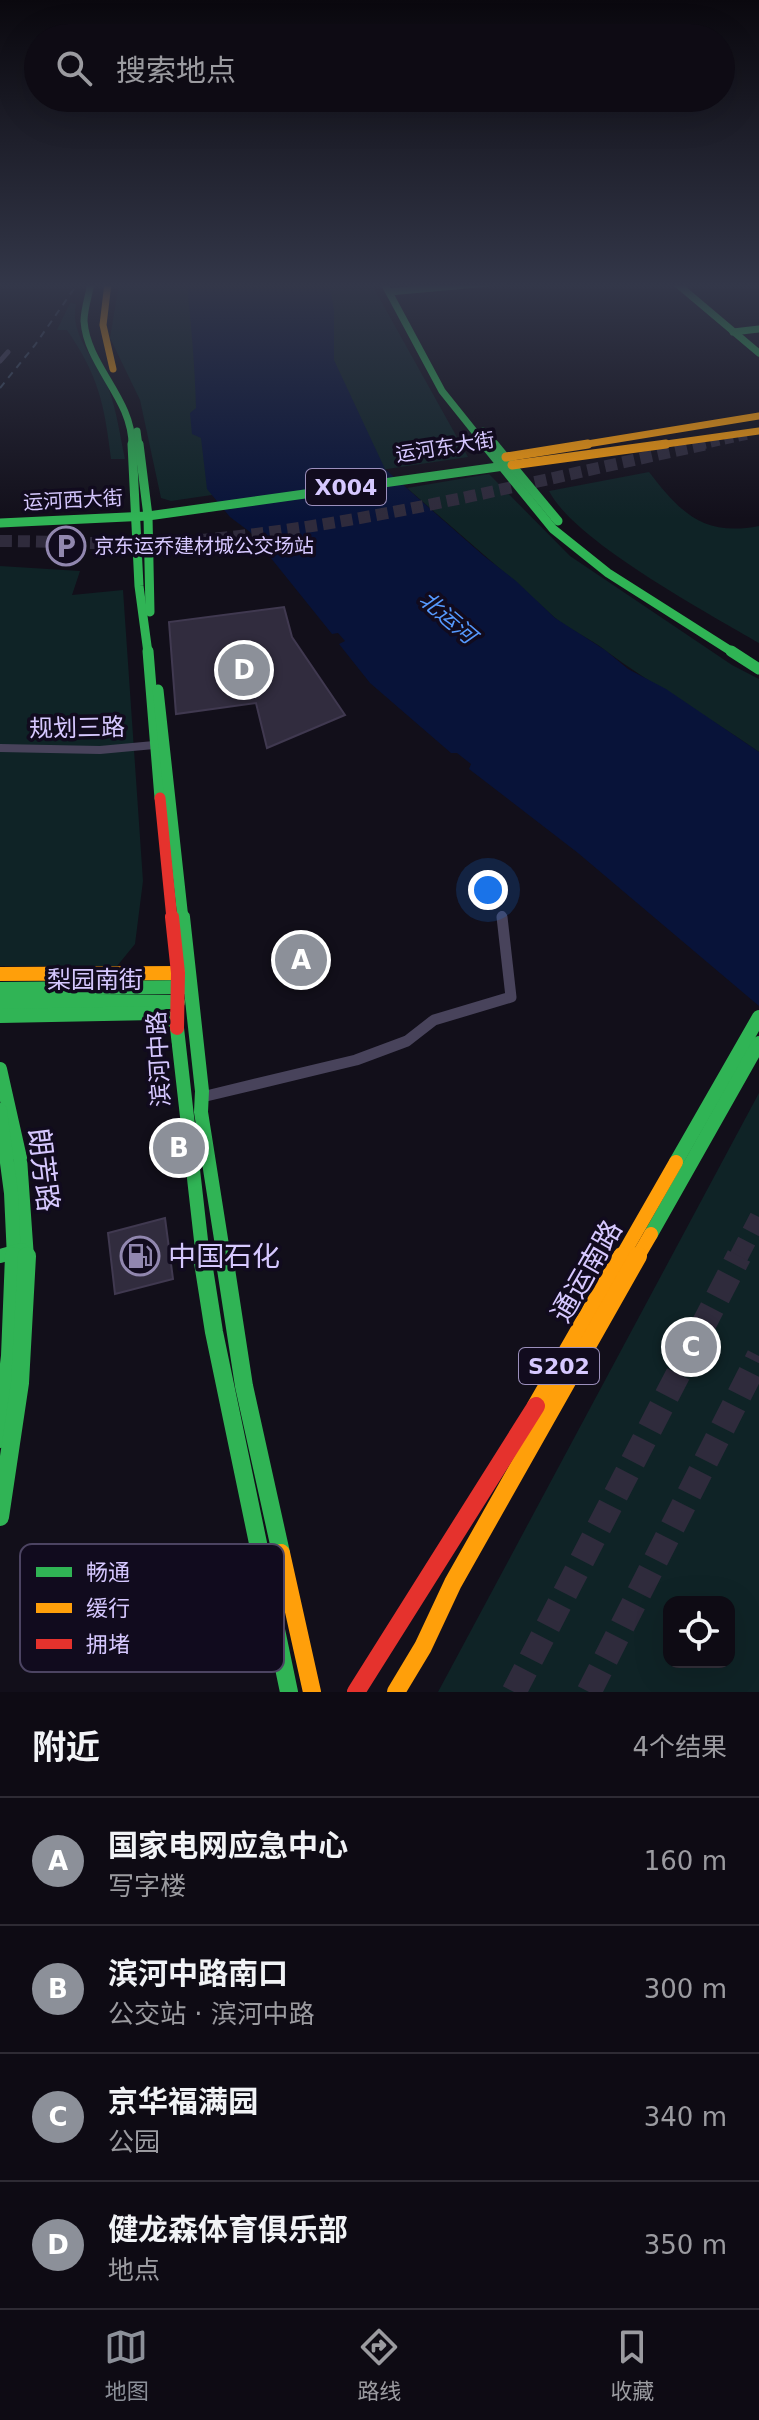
<!DOCTYPE html>
<html lang="zh">
<head>
<meta charset="utf-8">
<style>
  body { margin:0; font-family:"DejaVu Sans","Noto Sans SC",sans-serif; background:#1c1922; color:#f1f3f6 }
  .controls { position:absolute; right:24px; bottom:24px; display:grid; overflow:hidden; border-radius:16px; box-shadow:0 8px 32px #0002 }
  .controls button { width:72px; height:72px; display:grid; place-items:center; padding:0; border:0; border-bottom:2px solid #2e2b34; background:#0e0b14; color:#f1f3f6; font:40px sans-serif }
  .you { position:absolute; left:488px; top:890px; width:28px; height:28px; margin:-20px; border:6px solid #fff; border-radius:50%; background:#1a73e8; box-shadow:0 0 0 12px #1a73e833 }
  .badge { display:grid; place-items:center; width:52px; height:52px; border-radius:50%; background:#8c9099; color:#fff; font-size:26px; font-weight:700 }
  .pin { position:absolute; translate:-50% -50%; border:4px solid #fff; box-shadow:0 2px 8px #0006 }
  .list { margin:0; padding:0; list-style:none }
  h2 { display:flex; justify-content:space-between; align-items:center; height:104px; margin:0; padding:0 32px; font-size:34px }
  h2 small { font-size:26px; font-weight:400; color:#9b9ba0 }
  .list li { display:grid; grid-template-columns:52px 1fr auto; gap:24px; align-items:center; box-sizing:border-box; height:128px; padding:0 32px; border-top:2px solid #2e2b34 }
  .list b { display:block; font-size:30px; white-space:nowrap }
  .list p { margin:0; font-size:26px; white-space:nowrap; color:#9b9ba0 }
  .list em { font-size:26px; font-style:normal; color:#9b9ba0 }
  .icon { flex:none; width:44px; height:44px; fill:none; stroke:currentColor; stroke-width:2; stroke-linecap:round; stroke-linejoin:round }
  .map { position:relative; flex:none; width:759px; height:1692px; overflow:hidden }
  .search { position:absolute; background:#0e0b14; box-shadow:0 8px 32px #0002; left:24px; right:24px; top:24px; height:88px; display:flex; align-items:center; gap:20px; box-sizing:border-box; padding:0 28px; border-radius:44px; color:#9b9ba0; font-size:30px }
  .sheet { height:616px; background:#0e0b14 }
  nav { display:flex; justify-content:space-around; align-items:center; box-sizing:border-box; height:112px; border-top:2px solid #2e2b34; background:#0e0b14; font-size:22px; color:#9b9ba0 }
  nav a { display:grid; justify-items:center; gap:4px }
  nav .on { color:#8c9099 }
  .map>svg:first-child { display:block }
  .green { fill:#0f2326; fill-rule:evenodd }
  .water { fill:#081339 }
  .building { fill:#312c3e; stroke:#403950; stroke-width:2 }
  .lines { fill:none; stroke-linecap:round; stroke-linejoin:round }
  .highway-tunnel-far3 { stroke:#2f2b3c; stroke-width:9; stroke-dasharray:9 5; stroke-linecap:butt }
  .highway-tunnel-far2 { stroke:#2f2b3c; stroke-width:12; stroke-dasharray:12 6; stroke-linecap:butt }
  .highway-tunnel-far1 { stroke:#2f2b3c; stroke-width:19; stroke-dasharray:19 10; stroke-linecap:butt }
  .highway-tunnel { stroke:#2f2b3c; stroke-width:25; stroke-dasharray:25 12; stroke-linecap:butt }
  .street-far2 { stroke:#48435b; stroke-width:5 }
  .street-far1 { stroke:#48435b; stroke-width:8 }
  .street { stroke:#48435b; stroke-width:11 }
  .fast-far4 { stroke:#30b455; stroke-width:7 }
  .fast-far3 { stroke:#30b455; stroke-width:9 }
  .fast-far2 { stroke:#30b455; stroke-width:11 }
  .fast-far1 { stroke:#30b455; stroke-width:14 }
  .fast { stroke:#30b455; stroke-width:18 }
  .slow-far3 { stroke:#ff9f0a; stroke-width:7 }
  .slow-far2 { stroke:#ff9f0a; stroke-width:9 }
  .slow-far1 { stroke:#ff9f0a; stroke-width:14 }
  .slow { stroke:#ff9f0a; stroke-width:18 }
  .jam-far2 { stroke:#e5322d; stroke-width:11 }
  .jam-far1 { stroke:#e5322d; stroke-width:14 }
  .jam { stroke:#e5322d; stroke-width:18 }
  .rail { stroke:#415065; stroke-width:2; stroke-dasharray:7 6; stroke-linecap:butt }
  .labels { text-anchor:middle; stroke-width:7; stroke-linejoin:round; paint-order:stroke }
  .far-street-label { font-size:20px; fill:#d6c8ff; stroke:#110b1e }
  .far-poi-label { font-size:20px; fill:#d6c8ff; stroke:#110b1e; text-anchor:start }
  .shield { fill:#110b1e; stroke:#9b8fbc; stroke-width:2 }
  .shield-label { font-size:22px; font-weight:bold; fill:#d6c8ff }
  .far-water-label { font-size:22px; font-style:italic; fill:#569aff; stroke:#110b1e }
  .street-label { font-size:24px; fill:#d6c8ff; stroke:#110b1e }
  .near-street-label { font-size:28px; fill:#d6c8ff; stroke:#110b1e }
  .near-poi-label { font-size:28px; fill:#d6c8ff; stroke:#110b1e; text-anchor:start }
  .key { fill:#110b1e; stroke:#4c4462; stroke-width:2 }
  .key-label { font-size:22px; fill:#d6c8ff }
</style>
</head>
<body>
<div class="map">
<svg width="759" height="1692" viewBox="0 0 759 1692">
  <rect width="100%" height="100%" fill="#120f1a"/>
  <g class="green">
    <polygon points="119,283 371,283 468,457 171,501 161,498 140,400 110,338"/>
    <path d="M70,303l6,1c-7,33 22,56 33,86 8,22 11,46 16,69h-14c-7,-56 -12,-82 -44,-129h-10z"/>
    <path d="M649,472c31,40 54,65 110,54v117c-51,-30 -185,-102 -210,-152z"/>
    <path d="M489,474l81,82 162,109 27,14v73c-50,-35 -104,-65 -153,-101 -16,-13 -37,-21 -52,-34 -48,-44 -98,-86 -147,-129z"/>
    <polygon points="0,566 80,571 72,595 123,590 143,881 135,944 117,966 0,966"/>
    <path d="M759,1093v599h-321zM669,1602h60v60h-60z"/>
  </g>
  <path class="water" d="M187,283h142l5,26v51l51,109 99,87 32,25 39,37 50,32 23,19 38,20 93,63v254l-181,-153 -109,-84 2,-5 -14,-11h-6l-81,-70 -31,-39 6,-3 -7,-8 -6,1 -82,-102 -20,-15 -23,-28 -6,-51 -9,-4 -2,-21 6,-5c-1,-42 -5,-84 -9,-125z"/>
  <g class="building">
    <polygon points="284,607 292,637 345,715 267,748 256,703 176,714 169,622"/>
    <polygon points="165,1218 173,1279 115,1294 108,1233"/>
  </g>
  <g class="lines">
    <polyline class="highway-tunnel-far3" points="697,446 748,435"/>
    <path class="highway-tunnel-far2" d="M0,541c58,0 118,5 176,1 179,-13 356,-61 531,-98"/>
    <polyline class="highway-tunnel-far1" points="738,1258 759,1217"/>
    <g class="highway-tunnel">
      <polyline points="514,1692 739,1256"/>
      <polyline points="589,1692 759,1356"/>
    </g>
    <polyline class="street-far2" points="0,361 8,352"/>
    <g class="street-far1">
      <polyline points="0,748 100,750 154,745"/>
      <polyline points="502,915 503,919"/>
    </g>
    <polyline class="street" points="202,1097 356,1060 407,1041 434,1020 511,997 502,917"/>
    <g class="fast-far4">
      <path d="M91,283c-2,12 -7,26 -7,38 3,45 49,78 48,125"/>
      <polyline points="384,283 442,391 486,446"/>
      <polyline points="676,283 759,353"/>
      <polyline points="389,292 488,283"/>
      <polyline points="733,332 759,329"/>
      <polyline points="137,431 139,446"/>
      <polyline points="483,431 495,446"/>
    </g>
    <g class="fast-far3">
      <polyline points="132,444 139,586 148,653"/>
      <polyline points="139,444 148,516 150,612"/>
      <polyline points="484,444 553,529 608,573 734,653"/>
      <polyline points="494,444 558,521"/>
      <polyline points="0,523 148,516 512,465"/>
    </g>
    <g class="fast-far2">
      <polyline points="148,651 160,798"/>
      <polyline points="731,651 759,669"/>
      <polyline points="158,690 183,919"/>
    </g>
    <g class="fast-far1">
      <polyline points="183,917 202,1091 201,1112 224,1258"/>
      <polyline points="0,989 190,987"/>
      <polyline points="0,1002 178,1002"/>
      <polyline points="0,1016 155,1013 177,1022"/>
      <polyline points="177,1028 203,1258"/>
      <polyline points="0,1069 20,1158 27,1258"/>
      <polyline points="0,1110 11,1193 14,1258"/>
      <polyline points="676,1162 759,1017"/>
      <polyline points="651,1234 759,1043"/>
      <polyline points="0,1256 22,1250"/>
    </g>
    <g class="fast">
      <polyline points="202,1256 214,1332 289,1692"/>
      <polyline points="224,1256 244,1386 281,1553"/>
      <polyline points="0,1439 10,1356 14,1256"/>
      <polyline points="0,1517 20,1383 27,1256"/>
    </g>
    <g class="slow-far3">
      <polyline points="108,283 103,325 113,369"/>
      <polyline points="575,446 759,416"/>
      <polyline points="652,446 759,431"/>
    </g>
    <g class="slow-far2">
      <polyline points="506,457 588,444"/>
      <polyline points="512,465 666,444"/>
    </g>
    <g class="slow-far1">
      <polyline points="0,974 178,973"/>
      <polyline points="621,1258 676,1162"/>
      <polyline points="637,1258 651,1234"/>
    </g>
    <g class="slow">
      <polyline points="536,1406 622,1256"/>
      <polyline points="281,1553 312,1692"/>
      <polyline points="396,1692 423,1647 453,1583 638,1256"/>
    </g>
    <polyline class="jam-far2" points="160,798 172,919"/>
    <polyline class="jam-far1" points="172,917 178,973 177,1028"/>
    <polyline class="jam" points="356,1692 536,1406"/>
    <polyline class="rail" points="0,388 35,345 78,283"/>
  </g>
  <linearGradient id="sky" x2="0" y2="1"><stop stop-color="#0a080e"/><stop offset="0.55" stop-color="#333749"/><stop offset="1" stop-color="#333749" stop-opacity="0"/></linearGradient>
  <rect width="759" height="519" fill="url(#sky)"/>
  <defs>
    <symbol id="parking-ring" viewBox="-11 -11 22 22"><circle r="9.5" fill="#110b1e" stroke="#9187af" stroke-width="1.5"/><path d="M-3.5-5.5H1a3.5 3.5 0 0 1 0 7H-1V5.5H-3.5ZM-1-3.4V-.6H.8a1.4 1.4 0 0 0 0-2.8Z" fill="#9187af"/></symbol>
    <symbol id="fuel-ring" viewBox="-11 -11 22 22"><circle r="9.5" fill="#110b1e" stroke="#9187af" stroke-width="1.5"/><path d="M-5.5-6h7V0h2V4h1.3V-2.5L3-4.5l.8-.8L6-3V5H2.5V1h-1V6h-7ZM-4.2-4.7v3.2H.2V-4.7Z" fill="#9187af"/></symbol>
  </defs>
  <g fill-rule="evenodd">
    <use href="#parking-ring" x="44" y="524" width="44" height="44"/>
    <use href="#fuel-ring" x="118" y="1234" width="44" height="44"/>
  </g>
  <g class="labels">
    <g class="far-street-label">
      <text transform="translate(445 447) rotate(-9)" y="7">运河东大街</text>
      <text transform="translate(73 500) rotate(-3)" y="7">运河西大街</text>
    </g>
    <g class="far-poi-label">
      <text x="94" y="553">京东运乔建材城公交场站</text>
    </g>
    <g class="shield">
      <rect x="306" y="469" width="80" height="36" rx="6"/>
      <rect x="519" y="1348" width="80" height="36" rx="6"/>
    </g>
    <g class="shield-label">
      <text x="346" y="495">X004</text>
      <text x="559" y="1374">S202</text>
    </g>
    <g class="far-water-label">
      <text transform="translate(448 617) rotate(41)" y="8">北运河</text>
    </g>
    <g class="street-label">
      <text transform="translate(77 728) rotate(-1)" y="8">规划三路</text>
      <text x="95" y="988">梨园南街</text>
      <text transform="translate(159 1059) rotate(-93)" y="8">滨河中路</text>
    </g>
    <g class="near-street-label">
      <text transform="translate(44 1170) rotate(83)" y="10">朗芳路</text>
      <text transform="translate(586 1271) rotate(-60)" y="10">通运南路</text>
    </g>
    <g class="near-poi-label">
      <text x="168" y="1266">中国石化</text>
    </g>
  </g>
  <rect x="20" y="1544" width="264" height="128" rx="12" class="key"/>
  <rect x="36" y="1567" width="36" height="10" fill="#30b455"/>
  <rect x="36" y="1603" width="36" height="10" fill="#ff9f0a"/>
  <rect x="36" y="1639" width="36" height="10" fill="#e5322d"/>
  <g class="key-label">
    <text x="86" y="1580">畅通</text>
    <text x="86" y="1616">缓行</text>
    <text x="86" y="1652">拥堵</text>
  </g>
</svg>
<div class="controls">
<button><svg class="icon" aria-label="locate" viewBox="0 0 24 24"><circle cx="12" cy="12" r="6"/><path d="M12 2v4M12 18v4M2 12h4M18 12h4"/></svg></button>
</div>
<div class="you"></div>
<div class="pin badge" style="left:301px;top:960px">A</div>
<div class="pin badge" style="left:179px;top:1148px">B</div>
<div class="pin badge" style="left:691px;top:1347px">C</div>
<div class="pin badge" style="left:244px;top:670px">D</div>
<div class="search"><svg class="icon" aria-label="search" viewBox="0 0 24 24"><circle cx="10" cy="10" r="6"/><path d="M15 15l6 6"/></svg>搜索地点</div>
</div>
<section class="sheet">
<h2>附近<small>4个结果</small></h2>
<ul class="list">
<li><span class="badge">A</span><div><b>国家电网应急中心</b><p>写字楼</p></div><em>160 m</em></li>
<li><span class="badge">B</span><div><b>滨河中路南口</b><p>公交站 · 滨河中路</p></div><em>300 m</em></li>
<li><span class="badge">C</span><div><b>京华福满园</b><p>公园</p></div><em>340 m</em></li>
<li><span class="badge">D</span><div><b>健龙森体育俱乐部</b><p>地点</p></div><em>350 m</em></li>
</ul>
</section>
<nav>
<a class="on"><svg class="icon" aria-label="map" viewBox="0 0 24 24"><path d="M3 6l6-2 6 2 6-2v14l-6 2-6-2-6 2zM9 4v14M15 6v14"/></svg>地图</a>
<a><svg class="icon" aria-label="directions" viewBox="0 0 24 24"><path d="M12 3l9 9-9 9-9-9zM9 14v-3h6M13 9l2 2-2 2"/></svg>路线</a>
<a><svg class="icon" aria-label="saved" viewBox="0 0 24 24"><path d="M7 4h10v16l-5-4-5 4z"/></svg>收藏</a>
</nav>
</body>
</html>
